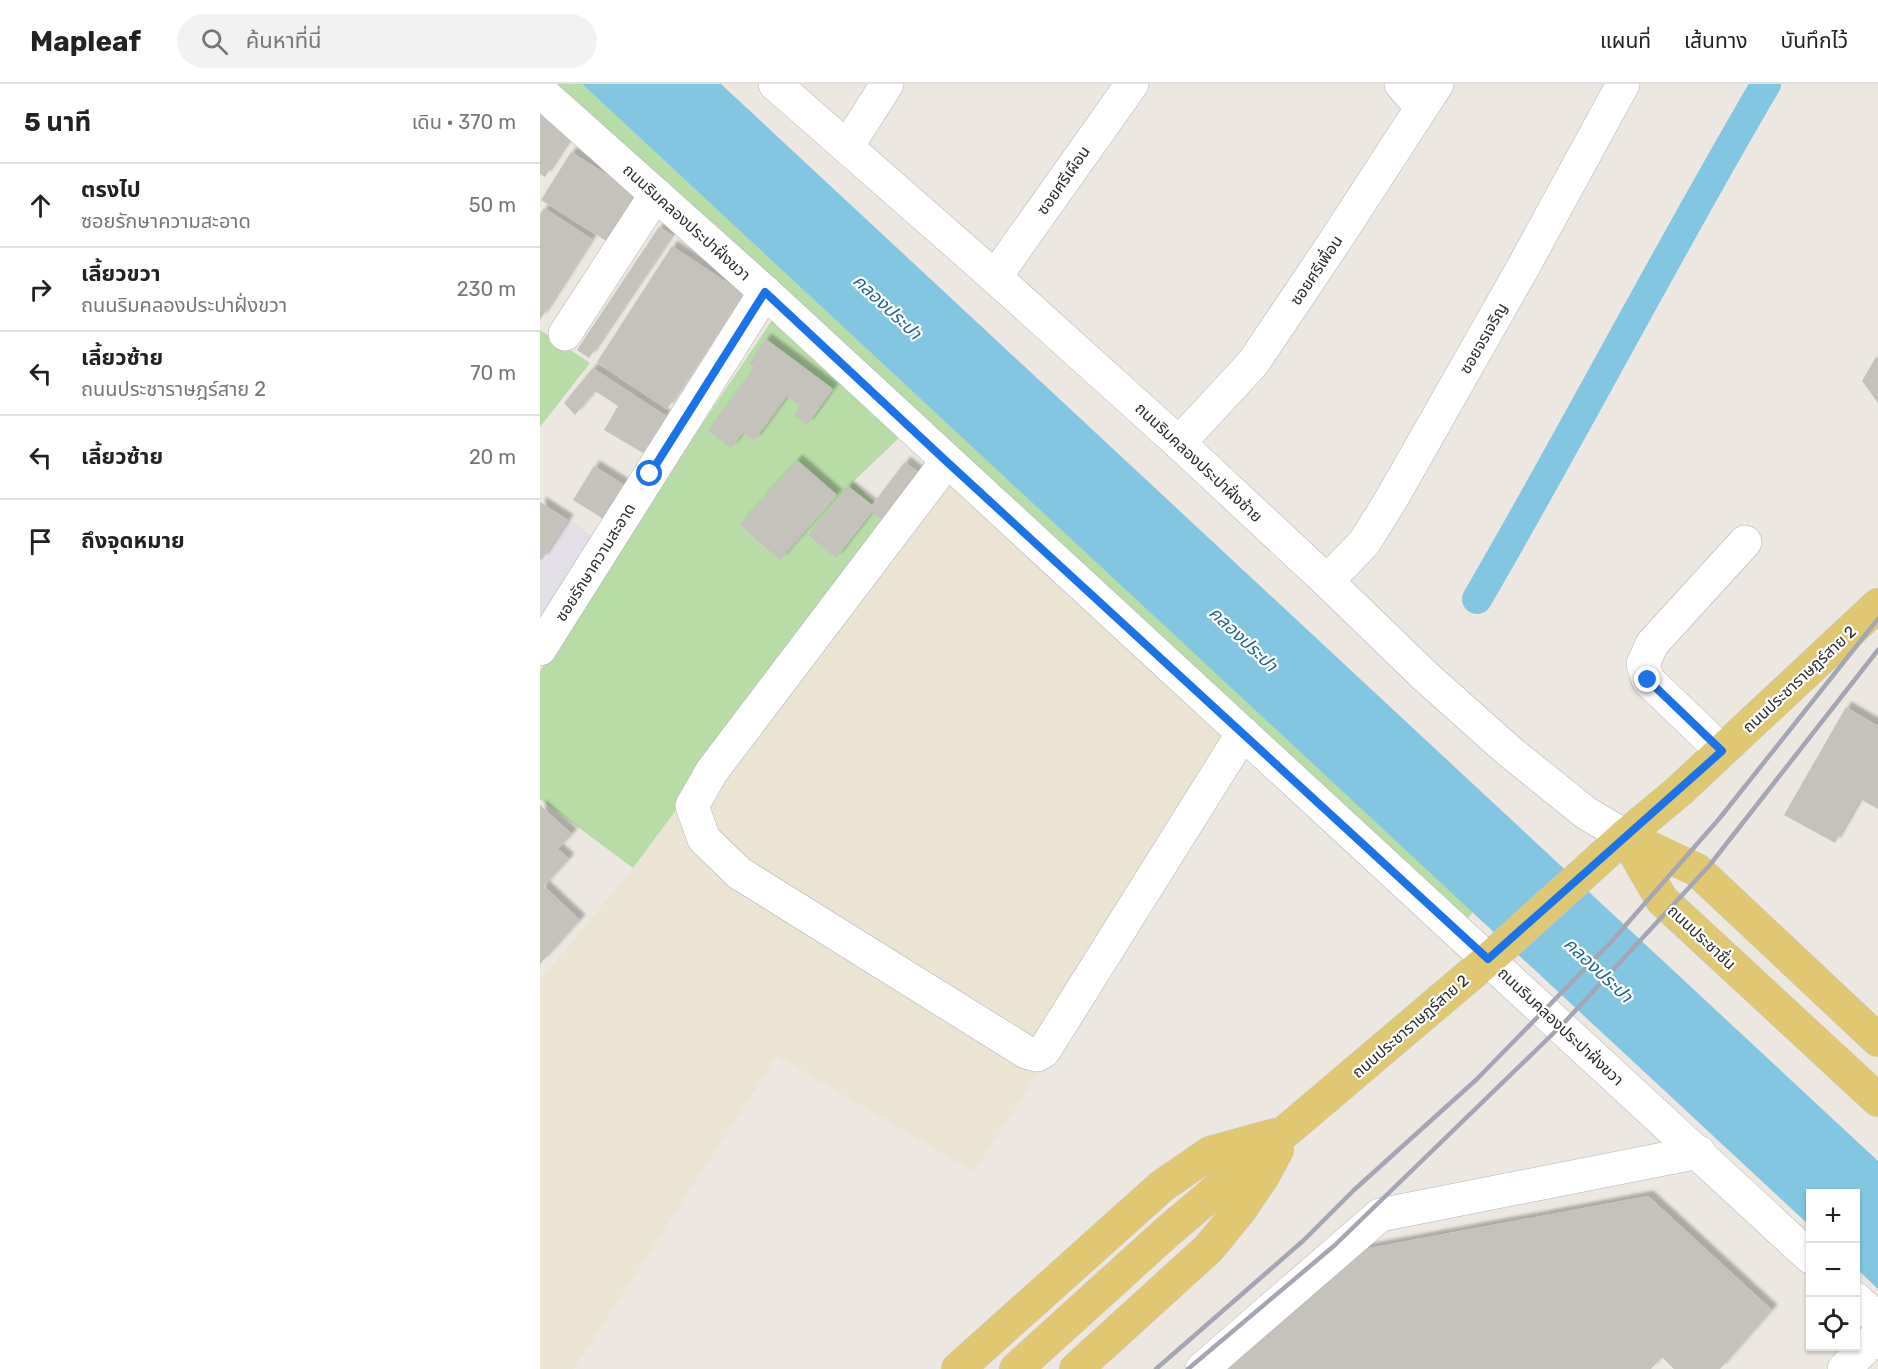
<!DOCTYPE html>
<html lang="th">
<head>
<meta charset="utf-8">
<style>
  body { margin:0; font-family:Rubik,"Noto Sans Thai",sans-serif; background:#f2f2f2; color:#222 }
  .controls { position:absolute; right:18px; bottom:18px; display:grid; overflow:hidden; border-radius:0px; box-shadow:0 2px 4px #0004 }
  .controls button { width:54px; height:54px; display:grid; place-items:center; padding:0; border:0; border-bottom:2px solid #e0e0e0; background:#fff; color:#222; font:30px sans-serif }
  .stop { position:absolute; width:18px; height:18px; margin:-14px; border:4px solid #1a73e8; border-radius:50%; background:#fff }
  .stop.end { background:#1a73e8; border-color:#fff; box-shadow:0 2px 6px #0008 }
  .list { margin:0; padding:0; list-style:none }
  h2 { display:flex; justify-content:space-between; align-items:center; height:78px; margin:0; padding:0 24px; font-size:26px }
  h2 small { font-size:20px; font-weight:400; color:#767676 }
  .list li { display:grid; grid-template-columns:39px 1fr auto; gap:18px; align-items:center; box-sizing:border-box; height:84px; padding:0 24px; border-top:2px solid #e0e0e0 }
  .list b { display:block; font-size:22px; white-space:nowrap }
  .list p { margin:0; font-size:20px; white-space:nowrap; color:#767676 }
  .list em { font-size:20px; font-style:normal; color:#767676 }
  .icon { flex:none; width:33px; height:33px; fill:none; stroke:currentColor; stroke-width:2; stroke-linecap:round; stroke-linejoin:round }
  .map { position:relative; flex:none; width:1338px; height:1285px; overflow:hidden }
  header { display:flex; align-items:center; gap:36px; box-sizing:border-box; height:84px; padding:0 30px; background:#fff; border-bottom:2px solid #e0e0e0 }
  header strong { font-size:28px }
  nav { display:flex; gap:33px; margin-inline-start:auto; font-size:21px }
  .search { width:420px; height:54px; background:#f2f2f2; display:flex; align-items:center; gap:15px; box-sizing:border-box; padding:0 21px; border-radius:33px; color:#767676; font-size:22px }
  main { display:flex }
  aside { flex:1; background:#fff }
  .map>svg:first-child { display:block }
  .industrial { fill:#e2e0e6 }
  .education { fill:#ebe4d3 }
  .green { fill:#b7dca5 }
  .water { fill:#82c6e1 }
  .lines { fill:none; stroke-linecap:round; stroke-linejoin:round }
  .canal { stroke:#82c6e1; stroke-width:30 }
  .building { fill:#c5c2bc; filter:url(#shadow) }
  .minor-casing { stroke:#b1b3bb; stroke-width:34 }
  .major-casing { stroke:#c8c8c8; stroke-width:34 }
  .minor { stroke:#fff; stroke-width:33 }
  .major { stroke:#e0c872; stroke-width:33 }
  .rail { stroke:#a4a6b4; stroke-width:4.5 }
  .route { stroke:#1a73e8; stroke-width:8 }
  .labels { text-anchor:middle; stroke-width:4.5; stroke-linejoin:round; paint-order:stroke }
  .street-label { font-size:16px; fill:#2d2d2d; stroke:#fff }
  .water-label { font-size:18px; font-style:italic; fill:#1f668f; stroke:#fff }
</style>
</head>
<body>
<header>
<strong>Mapleaf</strong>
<div class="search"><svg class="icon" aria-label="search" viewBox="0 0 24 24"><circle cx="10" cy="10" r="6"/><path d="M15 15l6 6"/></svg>ค้นหาที่นี่</div>
<nav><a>แผนที่</a><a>เส้นทาง</a><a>บันทึกไว้</a></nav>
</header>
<main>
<aside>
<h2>5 นาที<small>เดิน · 370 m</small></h2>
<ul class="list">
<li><svg class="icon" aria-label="ahead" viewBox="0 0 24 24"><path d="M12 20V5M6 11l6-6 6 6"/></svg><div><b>ตรงไป</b><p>ซอยรักษาความสะอาด</p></div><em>50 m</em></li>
<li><svg class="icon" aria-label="right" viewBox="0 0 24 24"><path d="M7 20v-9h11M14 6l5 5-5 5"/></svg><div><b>เลี้ยวขวา</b><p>ถนนริมคลองประปาฝั่งขวา</p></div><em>230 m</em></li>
<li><svg class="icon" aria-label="left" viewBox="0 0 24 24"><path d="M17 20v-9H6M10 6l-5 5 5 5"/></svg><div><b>เลี้ยวซ้าย</b><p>ถนนประชาราษฎร์สาย 2</p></div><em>70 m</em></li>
<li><svg class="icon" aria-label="left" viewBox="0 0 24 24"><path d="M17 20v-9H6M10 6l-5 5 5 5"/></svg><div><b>เลี้ยวซ้าย</b></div><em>20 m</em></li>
<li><svg class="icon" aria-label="arrive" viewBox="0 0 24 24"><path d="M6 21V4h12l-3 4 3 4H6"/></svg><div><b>ถึงจุดหมาย</b></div></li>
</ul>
</aside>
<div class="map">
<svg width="1338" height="1285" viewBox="0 0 1338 1285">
  <defs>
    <filter id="shadow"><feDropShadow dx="5.5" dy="-5.5" stdDeviation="1.5" flood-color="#0004"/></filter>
  </defs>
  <rect width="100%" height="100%" fill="#ece8e1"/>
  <polygon class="industrial" points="0,417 59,456 0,552"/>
  <polygon class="education" points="392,380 706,669 434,1088 237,972 34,1285 0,1285 0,896 93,784"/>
  <g class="green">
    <polygon points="16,0 42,0 933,828 925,838"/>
    <polygon points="234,233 362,351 313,398 352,435 93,784 0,715 0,587 89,449"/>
    <polygon points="0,246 50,279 0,343"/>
  </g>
  <polygon class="water" points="42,0 181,0 1338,1077 1338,1205 1316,1184 1316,1110 1270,1110 1270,1142"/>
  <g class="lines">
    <path class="canal" d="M937,515c99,-170 189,-345 289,-515"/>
  </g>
  <g class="building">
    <polygon points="0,28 33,50 5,93 0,90"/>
    <polygon points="31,68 100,111 71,160 1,116"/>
    <polygon points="4,124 52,155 0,236 0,130"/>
    <polygon points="119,143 132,151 49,274 37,266"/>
    <polygon points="132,162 203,209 127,325 57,278"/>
    <polygon points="226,255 293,305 267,341 254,331 261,322 247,312 214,357 203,349 191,364 168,347 215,284 209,279"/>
    <polygon points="1336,273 1338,274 1338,319 1322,297"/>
    <polygon points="53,284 126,332 103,369 64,346 78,322 55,307 35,331 24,319"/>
    <polygon points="257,376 297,411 240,476 200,441"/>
    <polygon points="365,378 382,391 345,438 332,428 296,474 268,451 308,402 332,421"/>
    <polygon points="54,382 86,402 65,436 33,416"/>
    <polygon points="0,418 28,436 2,476 0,475"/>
    <polygon points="1306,623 1338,642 1338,725 1320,715 1295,759 1244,731"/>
    <polygon points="0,721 32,750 18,765 29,775 4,802 40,836 0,880"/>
    <polygon points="1108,1112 1232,1226 1180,1285 1134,1285 1122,1273 1111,1285 688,1285 819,1166"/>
  </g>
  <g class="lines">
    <defs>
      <g id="minor">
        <polyline points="235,0 455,193 639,359 787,497 885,592 969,667 1046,729 1085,752"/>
        <polyline points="861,0 881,23"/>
        <polyline points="0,7 225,208 1270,1173"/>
        <polyline points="307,63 347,0"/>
        <polyline points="455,193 592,0"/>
        <polyline points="25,250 116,110"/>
        <polyline points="639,359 713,279 795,157 897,0"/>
        <polyline points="407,377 172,687 152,722 164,755 199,789 486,968 497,971 504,967 703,649"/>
        <polyline points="787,497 824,459 852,414 981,187 1083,0"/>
        <polyline points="0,565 225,208"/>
        <polyline points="1182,667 1108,596 1103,580 1112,560 1205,458"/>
        <polyline points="1316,1215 1338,1236"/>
        <polyline points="662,1285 840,1131 1159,1068"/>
        <polyline points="1304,1285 1338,1251"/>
      </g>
      <g id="major">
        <polyline points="1085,752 1122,816 1338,1016"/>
        <polyline points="1085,752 1157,786 1338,956"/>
        <polyline points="418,1285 622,1102 670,1069 735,1051"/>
        <polyline points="476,1285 627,1148 949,875 1085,752 1139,707 1338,521"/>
        <polyline points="536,1285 669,1164 700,1126 723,1092 737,1066"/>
      </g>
    </defs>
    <use href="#minor" class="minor-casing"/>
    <use href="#major" class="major-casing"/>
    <use href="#minor" class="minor"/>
    <use href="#major" class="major"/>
    <g class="rail">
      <polyline points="616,1285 764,1156 814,1106 937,995 1071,858 1179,735 1338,535"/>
      <polyline points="648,1285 795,1161 1023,940 1169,782 1338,566"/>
    </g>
  </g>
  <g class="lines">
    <polyline class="route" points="110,390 225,208 406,377 948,875 1182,667 1108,596"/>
  </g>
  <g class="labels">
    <g class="street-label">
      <text transform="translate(523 96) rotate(-55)" y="6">ซอยศรีเผือน</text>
      <text transform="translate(147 138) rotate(42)" y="6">ถนนริมคลองประปาฝั่งขวา</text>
      <text transform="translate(776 186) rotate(-56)" y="6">ซอยศรีเพื่อน</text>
      <text transform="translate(943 254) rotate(-60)" y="6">ซอยจรเจริญ</text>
      <text transform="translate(659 378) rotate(43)" y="6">ถนนริมคลองประปาฝั่งซ้าย</text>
      <text transform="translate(55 478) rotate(-58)" y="6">ซอยรักษาความสะอาด</text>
      <text transform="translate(1259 595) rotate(-43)" y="6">ถนนประชาราษฎร์สาย 2</text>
      <text transform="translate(1162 853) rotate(43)" y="6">ถนนประชาชื่น</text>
      <text transform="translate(870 942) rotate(-41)" y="6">ถนนประชาราษฎร์สาย 2</text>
      <text transform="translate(1021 942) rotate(43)" y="6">ถนนริมคลองประปาฝั่งขวา</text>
    </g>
    <g class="water-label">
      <text transform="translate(347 223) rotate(43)" y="6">คลองประปา</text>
      <text transform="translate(703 555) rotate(43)" y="6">คลองประปา</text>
      <text transform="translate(1058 886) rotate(43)" y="6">คลองประปา</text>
    </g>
  </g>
</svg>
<div class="controls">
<button>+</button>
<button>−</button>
<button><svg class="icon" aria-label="locate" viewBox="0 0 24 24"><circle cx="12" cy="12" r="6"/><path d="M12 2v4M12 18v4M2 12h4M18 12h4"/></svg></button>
</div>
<div class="stop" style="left:110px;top:390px"></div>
<div class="stop end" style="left:1108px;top:596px"></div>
</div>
</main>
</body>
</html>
